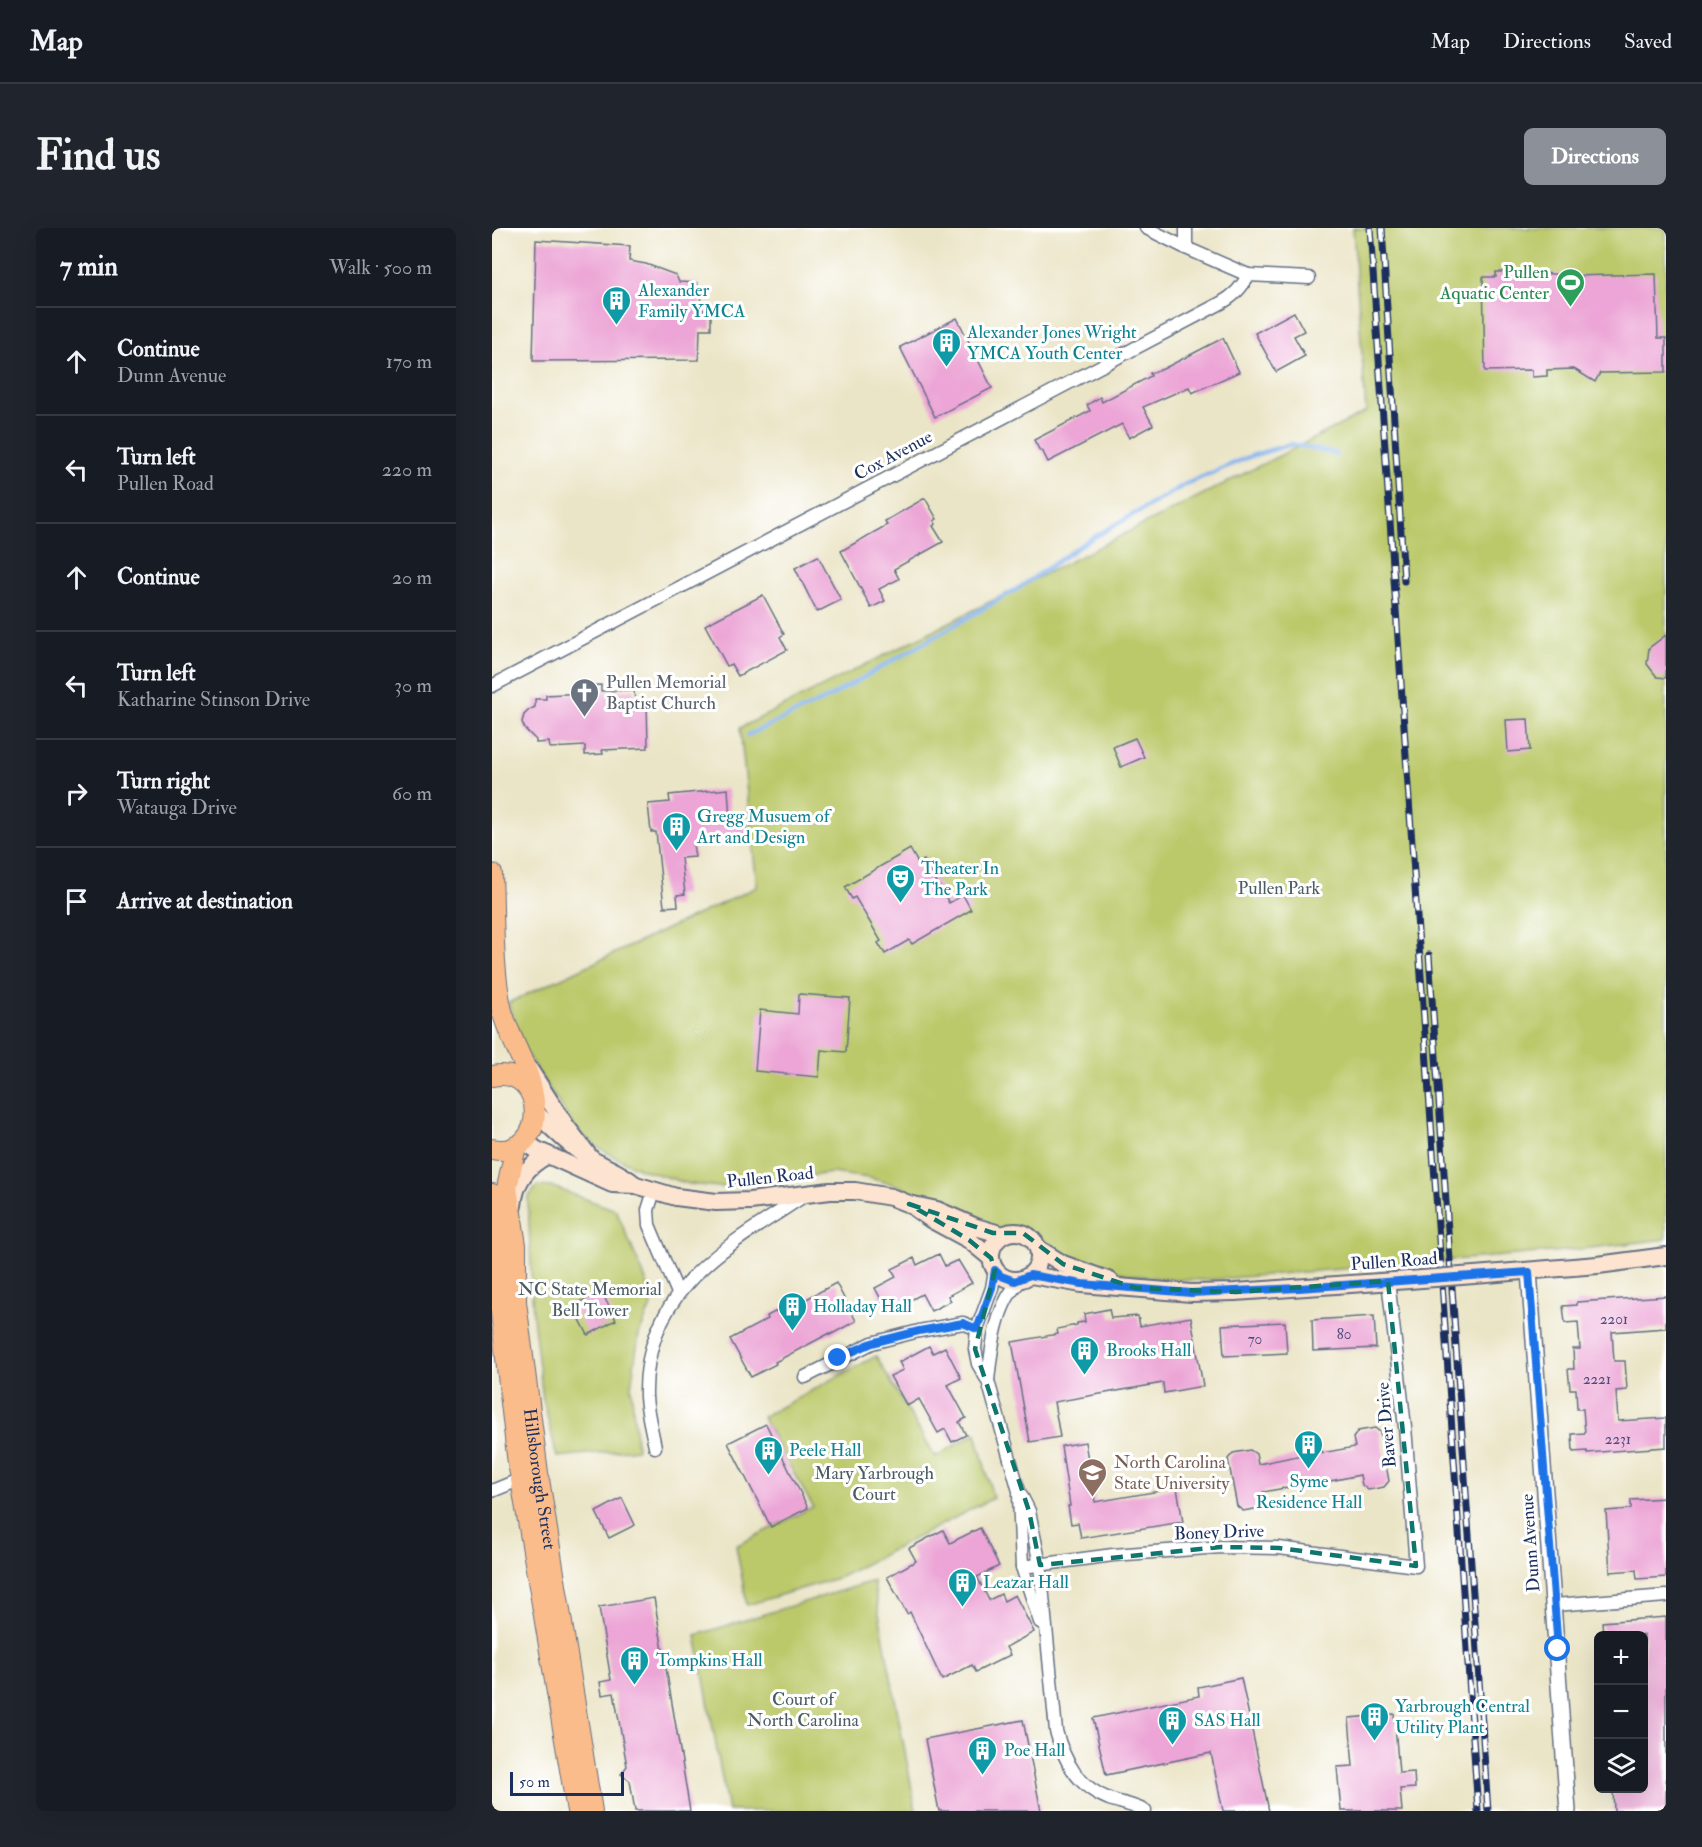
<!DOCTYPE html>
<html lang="en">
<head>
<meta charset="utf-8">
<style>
  body { margin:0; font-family:"IM FELL Double Pica",serif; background:#20242c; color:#f1f3f6 }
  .controls { position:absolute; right:18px; bottom:18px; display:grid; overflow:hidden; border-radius:9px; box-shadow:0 6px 24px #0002 }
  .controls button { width:54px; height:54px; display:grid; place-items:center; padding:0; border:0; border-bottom:2px solid #363941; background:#171b24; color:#f1f3f6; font:30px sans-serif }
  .scale { position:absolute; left:18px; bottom:15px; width:114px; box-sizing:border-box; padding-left:6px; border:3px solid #1b2f5e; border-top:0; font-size:16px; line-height:21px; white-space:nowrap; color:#1b2f5e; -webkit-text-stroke:4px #fff; paint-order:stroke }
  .stop { position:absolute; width:18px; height:18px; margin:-14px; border:4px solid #1a73e8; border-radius:50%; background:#fff }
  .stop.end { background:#1a73e8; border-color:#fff; box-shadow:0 2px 6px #0008 }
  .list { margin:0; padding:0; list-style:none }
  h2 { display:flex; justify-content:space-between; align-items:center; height:78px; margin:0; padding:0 24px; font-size:26px }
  h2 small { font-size:20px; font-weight:400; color:#9ea1a6 }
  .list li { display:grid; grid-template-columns:39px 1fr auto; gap:18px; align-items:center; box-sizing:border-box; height:108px; padding:0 24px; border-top:2px solid #363941 }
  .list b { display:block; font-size:22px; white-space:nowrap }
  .list p { margin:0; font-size:20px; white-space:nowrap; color:#9ea1a6 }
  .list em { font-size:20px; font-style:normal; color:#9ea1a6 }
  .icon { flex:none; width:33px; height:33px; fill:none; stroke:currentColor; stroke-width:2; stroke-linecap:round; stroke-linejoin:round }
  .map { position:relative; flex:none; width:1174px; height:1583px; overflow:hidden; border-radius:9px }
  header { display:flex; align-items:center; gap:36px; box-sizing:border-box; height:84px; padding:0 30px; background:#171b24; border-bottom:2px solid #363941 }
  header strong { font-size:28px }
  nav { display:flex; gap:33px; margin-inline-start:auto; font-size:21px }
  .intro { display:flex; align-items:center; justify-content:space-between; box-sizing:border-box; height:144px; padding:0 36px }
  h1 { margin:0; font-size:42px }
  .button { padding:15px 27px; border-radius:9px; background:#8c9099; color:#fff; font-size:21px; font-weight:700 }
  main { display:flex; gap:36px; padding:0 36px }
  aside { flex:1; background:#171b24; border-radius:9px; box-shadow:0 6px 24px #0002 }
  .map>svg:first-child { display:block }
  .green { fill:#bcc96b; stroke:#6c7c64; stroke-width:1.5 }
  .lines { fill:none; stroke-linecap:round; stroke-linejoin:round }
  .stream { stroke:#84b3ee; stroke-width:4.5 }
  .building { fill:#eca5d6 }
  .minor-casing { stroke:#646f83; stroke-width:15 }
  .tertiary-casing { stroke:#646f83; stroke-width:18 }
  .secondary-casing { stroke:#646f83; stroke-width:20 }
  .primary-casing { stroke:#646f83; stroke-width:22 }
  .minor { stroke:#fff; stroke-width:12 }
  .tertiary { stroke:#fff; stroke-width:15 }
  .secondary { stroke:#fde4d1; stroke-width:16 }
  .primary { stroke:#fabc8b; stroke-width:20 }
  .rail-casing { stroke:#1b2f5e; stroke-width:7 }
  .rail { stroke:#fff; stroke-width:4.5; stroke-dasharray:14; stroke-linecap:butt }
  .secondary-bridge-casing { stroke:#646f83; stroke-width:20; stroke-linecap:butt }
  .secondary-bridge { stroke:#fde4d1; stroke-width:16 }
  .route { stroke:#1a73e8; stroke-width:8 }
  .marked { fill:none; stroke:#0f766e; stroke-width:4.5; stroke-dasharray:12 8; stroke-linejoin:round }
  .labels { text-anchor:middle; stroke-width:6; stroke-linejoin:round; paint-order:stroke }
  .number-label { font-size:15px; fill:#4f4c7c }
  .leisure-label { font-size:18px; fill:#27864d; stroke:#fff; text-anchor:end }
  .culture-label { font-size:18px; fill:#0d838f; stroke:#fff; text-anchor:start }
  .street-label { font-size:18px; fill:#1b2f5e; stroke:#fff }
  .worship-label { font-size:18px; fill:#5b616d; stroke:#fff; text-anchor:start }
  .park-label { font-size:18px; fill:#4b5d62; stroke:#fff }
  .education-label { font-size:18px; fill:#785e54; stroke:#fff; text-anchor:start }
</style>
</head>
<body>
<header>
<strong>Map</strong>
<nav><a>Map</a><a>Directions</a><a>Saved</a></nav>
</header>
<div class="intro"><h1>Find us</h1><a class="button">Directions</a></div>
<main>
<aside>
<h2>7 min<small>Walk · 500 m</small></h2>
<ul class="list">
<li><svg class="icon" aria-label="ahead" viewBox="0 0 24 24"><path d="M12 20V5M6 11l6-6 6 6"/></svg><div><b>Continue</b><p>Dunn Avenue</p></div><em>170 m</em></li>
<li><svg class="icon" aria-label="left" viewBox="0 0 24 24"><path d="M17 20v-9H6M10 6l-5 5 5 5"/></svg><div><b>Turn left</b><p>Pullen Road</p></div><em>220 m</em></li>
<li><svg class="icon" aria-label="ahead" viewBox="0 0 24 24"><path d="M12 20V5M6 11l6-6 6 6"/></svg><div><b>Continue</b></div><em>20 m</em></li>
<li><svg class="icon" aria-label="left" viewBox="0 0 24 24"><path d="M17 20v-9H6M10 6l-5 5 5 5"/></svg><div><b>Turn left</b><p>Katharine Stinson Drive</p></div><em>30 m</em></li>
<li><svg class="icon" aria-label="right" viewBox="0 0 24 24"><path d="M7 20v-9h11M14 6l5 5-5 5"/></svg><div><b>Turn right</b><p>Watauga Drive</p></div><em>60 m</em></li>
<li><svg class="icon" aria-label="arrive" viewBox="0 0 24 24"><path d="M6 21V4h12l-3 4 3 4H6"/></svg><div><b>Arrive at destination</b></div></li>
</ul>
</aside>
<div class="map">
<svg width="1174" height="1583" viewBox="0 0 1174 1583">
  <rect width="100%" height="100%" fill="#fff"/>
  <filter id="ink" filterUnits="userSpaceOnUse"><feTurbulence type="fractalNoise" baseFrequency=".0167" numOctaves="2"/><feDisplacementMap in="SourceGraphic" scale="12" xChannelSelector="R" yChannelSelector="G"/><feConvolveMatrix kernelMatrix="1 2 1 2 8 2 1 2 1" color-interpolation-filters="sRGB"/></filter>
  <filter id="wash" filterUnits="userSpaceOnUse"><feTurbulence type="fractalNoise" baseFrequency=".008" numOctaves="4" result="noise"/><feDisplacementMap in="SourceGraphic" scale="24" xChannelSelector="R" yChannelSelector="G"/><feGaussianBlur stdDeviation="1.35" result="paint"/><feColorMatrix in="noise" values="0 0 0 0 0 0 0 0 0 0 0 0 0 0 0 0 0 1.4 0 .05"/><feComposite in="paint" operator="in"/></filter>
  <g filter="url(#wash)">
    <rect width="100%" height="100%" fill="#ebe5c7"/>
    <g class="green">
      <polygon points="861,0 1174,0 1174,1011 1072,1023 713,1052 674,1051 635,1046 593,1037 564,1028 554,1018 480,993 408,958 377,950 340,945 228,959 197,956 149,941 122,929 107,920 84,902 34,825 16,775 265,659 248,500 874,184"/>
      <polygon points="45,958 61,959 124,982 157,1060 159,1078 147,1106 139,1158 145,1221 65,1229 51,1171 41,1088 36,970"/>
      <polygon points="384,1128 443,1229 484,1205 501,1270 348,1349 255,1377 244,1318 321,1279 270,1189"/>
      <polygon points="381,1353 424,1583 236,1583 204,1407"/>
    </g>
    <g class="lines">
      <polyline class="stream" points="256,507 334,471 527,360 592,315 694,256 759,228 799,216 844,226"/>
    </g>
    <g id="blocks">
      <g class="building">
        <polygon points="44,12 138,18 137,33 154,36 184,47 187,54 205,55 209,64 208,82 219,82 219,101 208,101 207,132 41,133"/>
        <polygon points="1004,44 1044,44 1077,48 1164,46 1166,110 1174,110 1174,144 1108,145 1103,154 1082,141 1055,142 1055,148 1040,149 1040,142 993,143 991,49 1004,49"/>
        <polygon points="802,84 812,103 802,108 813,128 784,144 763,105"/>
        <polygon points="465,90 500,160 443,189 408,119"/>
        <polygon points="731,110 747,144 700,165 697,159 651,179 661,197 637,210 630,196 556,234 550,222 548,223 542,212 598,183 595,177 608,169 610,174 659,148 658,145 671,141"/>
        <polygon points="433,270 445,291 442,293 444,296 441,298 451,314 402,341 407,351 387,361 393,373 379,380 349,323 395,297 393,293"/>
        <polygon points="326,328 349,372 325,384 303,340"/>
        <polygon points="271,367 292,406 288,409 295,422 246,448 239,436 235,438 213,397"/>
        <polygon points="1174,407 1174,450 1165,449 1155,436 1157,420"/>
        <polygon points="109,457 109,463 142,462 143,474 155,473 156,520 110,522 111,526 93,527 93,518 58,520 57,514 44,515 44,512 33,501 30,494 32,487 37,482 43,479 43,471 54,471 54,467 91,465 90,458"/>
        <polygon points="1036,491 1038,522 1016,524 1014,492"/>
        <polygon points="643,510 652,529 629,539 621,519"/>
        <polygon points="236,561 238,592 253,591 256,612 201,616 203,629 189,630 193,666 185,667 186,678 172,679 164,604 159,604 156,576 178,574 177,567"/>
        <polygon points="418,621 426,635 432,632 457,675 471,667 479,682 420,716 417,712 393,726 386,715 389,713 363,669 360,671 353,659"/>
        <polygon points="307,766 358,770 354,824 329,822 327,849 263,843 268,782 306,786"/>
        <polygon points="447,1026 453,1038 466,1032 480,1055 456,1068 459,1073 439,1083 430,1066 396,1084 383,1060 404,1049 400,1041 422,1030 425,1037"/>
        <polygon points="344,1055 364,1093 338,1107 338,1105 283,1134 284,1136 259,1149 238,1111 276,1091 275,1088 307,1071 309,1074"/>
        <polygon points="109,1063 124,1092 96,1107 81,1078"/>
        <polygon points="1174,1068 1174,1100 1120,1104 1122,1133 1133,1133 1135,1162 1124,1163 1126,1193 1174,1190 1174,1219 1095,1225 1095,1223 1081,1224 1080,1206 1093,1205 1091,1181 1085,1181 1084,1161 1078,1161 1076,1141 1082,1141 1081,1121 1088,1121 1086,1094 1073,1095 1071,1078 1085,1077 1085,1074"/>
        <polygon points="617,1081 619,1090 646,1088 648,1098 699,1089 711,1158 672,1165 671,1155 562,1174 568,1209 538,1214 520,1114 566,1106 565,1101 585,1097 585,1095 593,1094 592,1086"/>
        <polygon points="882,1088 884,1120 821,1123 820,1092"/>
        <polygon points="793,1094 795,1125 732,1128 730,1097"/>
        <polygon points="437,1118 441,1125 453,1119 469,1150 456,1157 474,1190 467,1194 474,1207 460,1214 453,1201 446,1205 427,1171 415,1178 398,1148 411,1142 407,1134"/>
        <polygon points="274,1196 316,1280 279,1299 236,1215"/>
        <polygon points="883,1200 888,1204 897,1253 892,1259 876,1262 870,1257 868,1247 804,1260 804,1258 771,1264 773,1274 768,1280 751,1283 745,1278 736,1231 741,1225 758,1222 764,1226 766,1236 829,1223 830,1225 863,1219 861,1210 866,1203"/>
        <polygon points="593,1214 603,1274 685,1260 691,1294 589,1310 586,1295 579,1296 576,1278 578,1278 569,1218"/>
        <polygon points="130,1270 143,1297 117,1310 104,1284"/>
        <polygon points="1174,1270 1174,1349 1145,1351 1144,1342 1118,1344 1114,1283 1139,1281 1139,1272"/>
        <polygon points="488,1300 507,1338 485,1349 497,1372 509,1366 512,1373 523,1367 542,1404 514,1419 518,1427 484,1444 480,1437 450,1452 418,1384 415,1386 395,1349 424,1333 417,1320 451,1302 458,1315"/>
        <polygon points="162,1370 189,1528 198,1583 143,1583 138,1553 129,1546 135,1538 122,1465 110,1467 108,1454 119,1452 107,1379"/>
        <polygon points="1174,1389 1174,1583 1122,1583 1121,1560 1152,1560 1152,1407 1111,1407 1110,1394"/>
        <polygon points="749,1450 777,1583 731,1583 719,1525 614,1547 601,1490 707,1468 706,1459"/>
        <polygon points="902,1486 907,1545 922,1544 923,1560 908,1561 910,1583 849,1583 845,1539 861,1538 857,1490"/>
        <polygon points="531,1492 549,1583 447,1583 433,1511"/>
      </g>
    </g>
  </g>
  <g filter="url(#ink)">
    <use href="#blocks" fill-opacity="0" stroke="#646f83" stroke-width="1.5"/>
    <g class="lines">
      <defs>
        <g id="minor">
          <polyline points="654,0 694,20 756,47"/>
          <polyline points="694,20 694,0"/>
          <path d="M0,458l729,-383c13,-7 21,-15 27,-28l61,3"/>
          <polyline points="162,963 156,982 157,997 186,1065"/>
          <path d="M503,1042l-3,18 -15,41 -2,20 3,15 10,17 31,110 10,20 11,54 16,166c8,30 22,56 53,68 12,4 24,6 36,12"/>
          <polyline points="313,1149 380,1115 427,1103 471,1095 485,1101"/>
          <path d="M496,1153c3,-31 8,-81 35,-102"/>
          <path d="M163,1219c-3,-16 -8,-34 -9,-50 -3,-107 81,-151 158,-201"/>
          <polyline points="0,1263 34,1249"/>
          <polyline points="527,1267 530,1339 548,1394"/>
          <polyline points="530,1339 621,1327 729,1319 787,1320 924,1338 913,1199 896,1053"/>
          <polyline points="1063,1377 1174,1368"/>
        </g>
        <polyline id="tertiary" points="1037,1043 1076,1583"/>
        <g id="secondary">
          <polyline points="37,841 74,898 100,932"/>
          <path d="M44,885c17,15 31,31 50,43 15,10 35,16 48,28"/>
          <polyline points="31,913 45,922 120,956 144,957 184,969 224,974 258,973 338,963 363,963 399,969 417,976 445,982 484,999 511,1007"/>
          <path d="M21,978c2,-24 13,-40 35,-51"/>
          <polyline points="423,980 440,992 477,1012 499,1030"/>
          <circle cx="523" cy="1028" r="24"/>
          <polyline points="547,1021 571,1036 618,1053"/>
          <polyline points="995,1046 1106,1037 1174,1028"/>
          <polyline points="539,1047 590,1056 699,1065 743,1064 917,1052"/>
        </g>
        <g id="primary">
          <path d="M0,646c2,43 0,95 10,137 9,32 29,58 32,91"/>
          <path d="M0,848c57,-12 57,85 0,73"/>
          <path id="s1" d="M24,918l-9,42 9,57v57l22,171 54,338"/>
          <polyline points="0,966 5,1005 8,1076 25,1228 85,1583"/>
        </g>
      </defs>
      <use href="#minor" class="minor-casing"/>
      <use href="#tertiary" class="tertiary-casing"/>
      <use href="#secondary" class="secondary-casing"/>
      <use href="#primary" class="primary-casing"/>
      <use href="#minor" class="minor"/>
      <use href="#tertiary" class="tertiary"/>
      <use href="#secondary" class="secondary"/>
      <use href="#primary" class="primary"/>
      <defs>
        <g id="rail">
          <polyline points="878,0 986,1583"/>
          <polyline points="890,0 912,353"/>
          <polyline points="937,727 996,1583"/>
        </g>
      </defs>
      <use href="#rail" class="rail-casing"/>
      <use href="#rail" class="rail"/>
      <defs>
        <polyline id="secondary-bridge" points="917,1052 995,1046"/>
      </defs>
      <use href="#secondary-bridge" class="secondary-bridge-casing"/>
      <use href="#secondary-bridge" class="secondary-bridge"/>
    </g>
  </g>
  <g class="lines" filter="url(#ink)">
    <polyline class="route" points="346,1130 380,1115 427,1103 471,1095 485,1101 500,1060 503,1042 509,1048 523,1053 538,1047 590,1056 699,1065 807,1060 1037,1044 1066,1421"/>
  </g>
  <path class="marked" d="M417,976l84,29h30l40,31 73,24 99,4 153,-11 28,285 -137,-18 -58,-1 -181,18 -11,-54 -54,-162 20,-79 -4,-12 -22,-18z"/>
  <defs>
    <symbol id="stadium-pin" viewBox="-11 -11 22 30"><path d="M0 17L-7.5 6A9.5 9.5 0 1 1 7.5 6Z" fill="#2e9e5b" stroke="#fff"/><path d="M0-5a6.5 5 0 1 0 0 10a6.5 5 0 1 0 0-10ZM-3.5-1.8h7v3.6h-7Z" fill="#fff"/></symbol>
    <symbol id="building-pin" viewBox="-11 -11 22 30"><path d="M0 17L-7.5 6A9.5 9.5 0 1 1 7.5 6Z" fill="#0f9aa8" stroke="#fff"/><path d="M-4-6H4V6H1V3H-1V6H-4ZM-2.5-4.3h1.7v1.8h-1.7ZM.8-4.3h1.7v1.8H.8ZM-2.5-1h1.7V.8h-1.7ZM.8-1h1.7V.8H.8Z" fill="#fff"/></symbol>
    <symbol id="church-pin" viewBox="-11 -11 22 30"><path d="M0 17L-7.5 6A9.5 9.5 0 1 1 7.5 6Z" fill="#6b7280" stroke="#fff"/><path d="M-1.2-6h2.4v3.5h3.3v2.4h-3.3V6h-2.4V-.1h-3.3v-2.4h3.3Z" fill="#fff"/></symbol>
    <symbol id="theatre-pin" viewBox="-11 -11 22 30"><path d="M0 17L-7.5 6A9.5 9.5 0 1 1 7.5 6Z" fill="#0f9aa8" stroke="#fff"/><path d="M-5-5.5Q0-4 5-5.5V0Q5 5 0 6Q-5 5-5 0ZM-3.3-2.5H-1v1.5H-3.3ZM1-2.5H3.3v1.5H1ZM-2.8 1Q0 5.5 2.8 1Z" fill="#fff"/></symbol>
    <symbol id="university-pin" viewBox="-11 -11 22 30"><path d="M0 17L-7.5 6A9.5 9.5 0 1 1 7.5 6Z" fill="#8d6e63" stroke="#fff"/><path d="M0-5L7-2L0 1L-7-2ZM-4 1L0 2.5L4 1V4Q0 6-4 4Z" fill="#fff"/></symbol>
  </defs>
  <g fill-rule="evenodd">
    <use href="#stadium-pin" x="1062" y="38" width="33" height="45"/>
    <use href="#building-pin" x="108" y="56" width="33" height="45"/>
    <use href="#building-pin" x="438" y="98" width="33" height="45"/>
    <use href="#church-pin" x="76" y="448" width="33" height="45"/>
    <use href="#building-pin" x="168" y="582" width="33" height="45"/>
    <use href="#theatre-pin" x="392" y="634" width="33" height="45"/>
    <use href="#building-pin" x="284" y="1062" width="33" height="45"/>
    <use href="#building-pin" x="576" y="1106" width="33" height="45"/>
    <use href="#building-pin" x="800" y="1200" width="33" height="45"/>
    <use href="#building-pin" x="260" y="1206" width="33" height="45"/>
    <use href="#university-pin" x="584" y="1228" width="33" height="45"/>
    <use href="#building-pin" x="454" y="1338" width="33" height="45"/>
    <use href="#building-pin" x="126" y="1416" width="33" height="45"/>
    <use href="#building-pin" x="866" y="1472" width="33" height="45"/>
    <use href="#building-pin" x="664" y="1476" width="33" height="45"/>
    <use href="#building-pin" x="474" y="1506" width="33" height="45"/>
  </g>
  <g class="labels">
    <g class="number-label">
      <text x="1122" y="1096">2201</text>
      <text x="852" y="1111">80</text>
      <text x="763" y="1116">70</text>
      <text x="1105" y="1156">2221</text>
      <text x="1126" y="1216">2231</text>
    </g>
    <g class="leisure-label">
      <text x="1057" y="50">Pullen<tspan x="1057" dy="21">Aquatic Center</tspan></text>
    </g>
    <g class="culture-label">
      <text x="146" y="68">Alexander<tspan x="146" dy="21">Family YMCA</tspan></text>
      <text x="475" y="110">Alexander Jones Wright<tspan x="475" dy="21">YMCA Youth Center</tspan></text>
      <text x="205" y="594">Gregg Musuem of<tspan x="205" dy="21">Art and Design</tspan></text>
      <text x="429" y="646">Theater In<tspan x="429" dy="21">The Park</tspan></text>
      <text x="321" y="1084">Holladay Hall</text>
      <text x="614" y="1128">Brooks Hall</text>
      <text x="297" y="1228">Peele Hall</text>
      <text x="817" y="1259" text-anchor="middle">Syme<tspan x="817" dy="21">Residence Hall</tspan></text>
      <text x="491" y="1360">Leazar Hall</text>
      <text x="164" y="1438">Tompkins Hall</text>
      <text x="903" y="1484">Yarbrough Central<tspan x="903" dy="21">Utility Plant</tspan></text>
      <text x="702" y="1498">SAS Hall</text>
      <text x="512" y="1528">Poe Hall</text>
    </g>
    <g class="street-label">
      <text transform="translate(401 227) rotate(-28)" y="6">Cox Avenue</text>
      <text transform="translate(278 949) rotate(-6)" y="6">Pullen Road</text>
      <text transform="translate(902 1033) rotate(-4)" y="6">Pullen Road</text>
      <text transform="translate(894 1197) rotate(-95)" y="6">Baver Drive</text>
      <text dy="6" stroke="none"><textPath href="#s1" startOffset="336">Hillsborough Street</textPath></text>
      <text transform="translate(727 1304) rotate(-2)" y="6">Boney Drive</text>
      <text transform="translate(1038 1315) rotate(-94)" y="6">Dunn Avenue</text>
    </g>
    <g class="worship-label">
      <text x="114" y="460">Pullen Memorial<tspan x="114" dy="21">Baptist Church</tspan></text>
    </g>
    <g class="park-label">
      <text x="787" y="666">Pullen Park</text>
      <text x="98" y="1067">NC State Memorial<tspan x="98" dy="21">Bell Tower</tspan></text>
      <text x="382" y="1251">Mary Yarbrough<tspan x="382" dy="21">Court</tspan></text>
      <text x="311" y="1477">Court of<tspan x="311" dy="21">North Carolina</tspan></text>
    </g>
    <g class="education-label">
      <text x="622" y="1240">North Carolina<tspan x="622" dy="21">State University</tspan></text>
    </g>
  </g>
</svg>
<div class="controls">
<button>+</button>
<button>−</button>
<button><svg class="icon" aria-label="layers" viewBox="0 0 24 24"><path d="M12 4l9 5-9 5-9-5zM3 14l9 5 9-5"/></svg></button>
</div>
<div class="scale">50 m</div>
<div class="stop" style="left:1066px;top:1421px"></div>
<div class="stop end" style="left:346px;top:1130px"></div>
</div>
</main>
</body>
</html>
